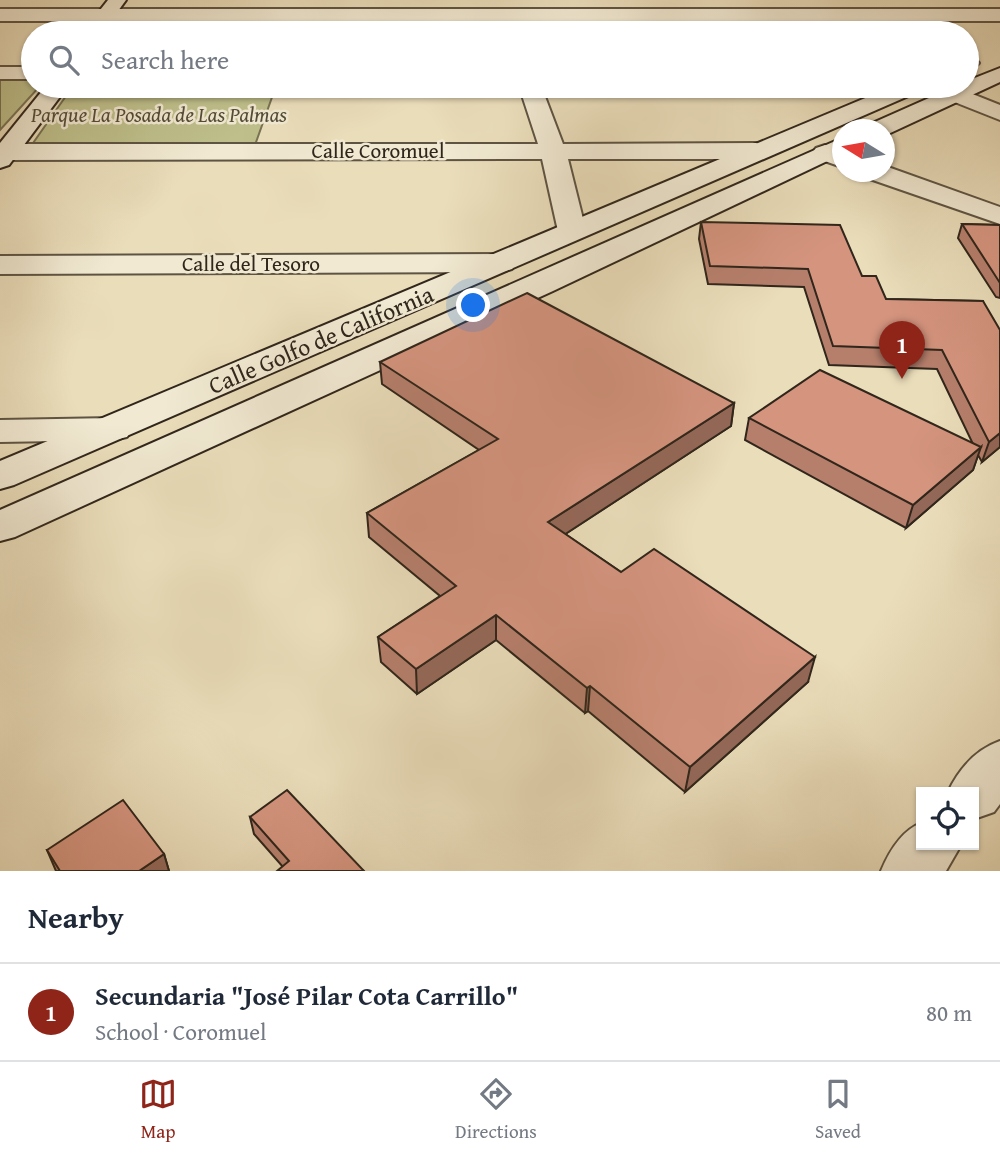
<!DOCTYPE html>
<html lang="en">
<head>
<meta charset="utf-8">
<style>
  body { margin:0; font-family:"Gentium Book Plus",serif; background:#f2f2f3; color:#1f2937 }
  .controls { position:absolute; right:21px; bottom:21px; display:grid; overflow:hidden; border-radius:0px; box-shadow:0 2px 5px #0004 }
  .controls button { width:63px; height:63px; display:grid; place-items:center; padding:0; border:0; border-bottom:2px solid #e0e1e3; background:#fff; color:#1f2937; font:35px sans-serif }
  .compass { position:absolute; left:832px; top:119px; width:63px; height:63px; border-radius:50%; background:#fff; box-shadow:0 2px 5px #0004; rotate:281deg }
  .you { position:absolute; left:474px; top:306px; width:24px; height:24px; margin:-18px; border:5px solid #fff; border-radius:50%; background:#1a73e8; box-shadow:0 0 0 10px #1a73e833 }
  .badge { display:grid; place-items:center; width:46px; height:46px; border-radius:50%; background:#8f2418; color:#fff; font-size:23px; font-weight:700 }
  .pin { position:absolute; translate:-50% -58px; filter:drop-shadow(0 2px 4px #0008) }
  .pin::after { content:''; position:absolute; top:37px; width:24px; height:21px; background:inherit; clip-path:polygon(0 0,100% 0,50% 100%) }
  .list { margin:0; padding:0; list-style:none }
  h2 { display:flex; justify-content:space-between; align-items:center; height:91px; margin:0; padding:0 28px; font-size:30px }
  h2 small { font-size:23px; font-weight:400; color:#747a83 }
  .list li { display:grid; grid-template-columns:46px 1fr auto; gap:21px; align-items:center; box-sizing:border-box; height:98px; padding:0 28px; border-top:2px solid #e0e1e3 }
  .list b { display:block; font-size:26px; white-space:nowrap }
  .list p { margin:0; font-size:23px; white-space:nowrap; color:#747a83 }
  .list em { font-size:23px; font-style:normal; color:#747a83 }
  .icon { flex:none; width:38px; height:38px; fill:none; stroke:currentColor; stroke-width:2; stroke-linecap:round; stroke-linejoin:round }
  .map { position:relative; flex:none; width:1000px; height:871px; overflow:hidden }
  .search { position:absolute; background:#fff; box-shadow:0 2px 5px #0004; left:21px; right:21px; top:21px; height:77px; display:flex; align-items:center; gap:18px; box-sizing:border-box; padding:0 24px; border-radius:38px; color:#747a83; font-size:26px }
  .sheet { height:189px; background:#fff }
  nav { display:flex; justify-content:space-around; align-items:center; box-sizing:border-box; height:98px; border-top:2px solid #e0e1e3; background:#fff; font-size:19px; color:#747a83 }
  nav a { display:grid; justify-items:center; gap:4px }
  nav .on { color:#8f2418 }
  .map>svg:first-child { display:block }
  .green { fill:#bebf8b; stroke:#777253; stroke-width:2 }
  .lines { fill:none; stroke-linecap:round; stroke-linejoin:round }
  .street-casing { stroke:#5e5443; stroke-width:4 }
  .secondary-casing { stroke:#30261b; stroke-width:4 }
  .street { fill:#f1e9d2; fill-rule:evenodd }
  .secondary { fill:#f1e9d2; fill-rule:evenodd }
  .wall { fill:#b67f6c; stroke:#30261b; stroke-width:2 }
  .shaded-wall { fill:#946858; stroke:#30261b; stroke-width:2 }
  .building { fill:#d4947e; stroke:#30261b; stroke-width:2 }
  .labels { text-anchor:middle; stroke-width:5; stroke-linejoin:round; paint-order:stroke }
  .far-park-label { font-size:21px; font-style:italic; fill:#544c37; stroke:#f1e9d2 }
  .far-street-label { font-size:21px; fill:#30261b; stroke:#f1e9d2 }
  .street-label { font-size:24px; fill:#30261b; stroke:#f1e9d2 }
</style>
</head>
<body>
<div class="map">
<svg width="1000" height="871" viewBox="0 0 1000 871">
  <rect width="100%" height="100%" fill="#eaddba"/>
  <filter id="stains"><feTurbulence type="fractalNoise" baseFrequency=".00286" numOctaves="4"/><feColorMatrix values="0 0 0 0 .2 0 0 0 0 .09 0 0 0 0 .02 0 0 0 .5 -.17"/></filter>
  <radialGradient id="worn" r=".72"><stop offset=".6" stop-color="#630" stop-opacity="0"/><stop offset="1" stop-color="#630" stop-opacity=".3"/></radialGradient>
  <g class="green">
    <polygon points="33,79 33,86 40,86 0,130 0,80"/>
    <polygon points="73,86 276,86 255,145 31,146"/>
  </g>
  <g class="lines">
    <defs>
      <g id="street">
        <rect x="0" y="9" width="1000" height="12"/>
        <polygon points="967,56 974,58 979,63 975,67 967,69"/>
        <rect x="0" y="67" width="33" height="12"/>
        <polygon points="519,86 541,86 563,144 756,143 765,146 769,151 765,156 756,159 568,159 586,231 582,237 572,240 562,237 558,231 542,159 0,160 0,144 538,144"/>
        <polygon points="955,87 1000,105 1000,120 947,99 944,94 947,89"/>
        <polygon points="825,145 842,151 842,167 816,158 812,153 816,148"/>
        <polygon points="885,166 1000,207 1000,224 867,178 863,172 884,172"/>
        <polygon points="501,254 512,257 516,263 512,269 501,272 0,274 0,256"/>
        <polygon points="113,418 127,421 132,429 127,437 113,440 0,442 0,420"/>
        <path d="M1000,741v63l-6,8 -20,7v-27h-26c11,-23 27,-42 52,-51z"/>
        <path d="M921,823v22h40l-15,26h-65c8,-19 20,-40 40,-48z"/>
      </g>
      <g id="secondary">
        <polygon points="108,0 126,0 102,33 82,33"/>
        <polygon points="1000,68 1000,82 886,135 884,130 865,130 868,125 956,86 967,86 967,81"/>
        <polygon points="46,86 68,86 9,165 0,168 0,143"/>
        <polygon points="894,86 923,86 920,91 14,485 0,489 0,461"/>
        <polygon points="842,138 842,154 553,291 15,537 0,541 0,510"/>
      </g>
    </defs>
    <use href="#street" class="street-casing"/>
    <use href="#secondary" class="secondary-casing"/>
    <use href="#street" class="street"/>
    <use href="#secondary" class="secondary"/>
  </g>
  <g class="wall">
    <polygon points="701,222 862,276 886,299 983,301 1000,447 982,462 978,455 973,470 906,528 745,440 749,418 973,444 937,369 829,365 804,287 708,284 699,239"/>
    <polygon points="962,224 1000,225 1000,298 996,297 958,238"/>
    <polygon points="380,362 734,403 731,426 565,534 621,572 808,682 685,792 588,711 585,713 496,640 417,694 381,662 378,637 440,596 369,537 367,513 479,450 382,384"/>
    <polygon points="250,817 364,871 283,867 254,834"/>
    <polygon points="47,850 164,854 169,871 56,871"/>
  </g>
  <g class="shaded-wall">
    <polygon points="734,403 731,426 547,546 548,522"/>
    <polygon points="1000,433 1000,447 982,462 989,442"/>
    <polygon points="981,447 973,470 906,528 913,505"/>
    <polygon points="496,615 496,640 417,694 416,669"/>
    <polygon points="815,657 808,682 685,792 690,767"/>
    <polygon points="590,686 588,711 585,713 587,688"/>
    <polygon points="164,854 169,871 139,871"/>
  </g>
  <g class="building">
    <polygon points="701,222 840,225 862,276 876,276 886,299 983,301 1000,330 1000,433 989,442 942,350 833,346 808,269 710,266"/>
    <polygon points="962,224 1000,225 1000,283"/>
    <polygon points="527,293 734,403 548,522 621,572 654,549 815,657 690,767 590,686 587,688 496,615 416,669 378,637 456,586 367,513 498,439 380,362"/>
    <polygon points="820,370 981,447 913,505 749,418"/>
    <polygon points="287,790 364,871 277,871 289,861 250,817"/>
    <polygon points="123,800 164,854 139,871 60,871 47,850"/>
  </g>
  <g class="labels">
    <g class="far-park-label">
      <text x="159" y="122">Parque La Posada de Las Palmas</text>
    </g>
    <g class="far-street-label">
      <text x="378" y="158">Calle Coromuel</text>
      <text x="251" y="271">Calle del Tesoro</text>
    </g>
    <g class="street-label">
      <text transform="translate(321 340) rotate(-23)" y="8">Calle Golfo de California</text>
    </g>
  </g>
  <rect width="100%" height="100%" filter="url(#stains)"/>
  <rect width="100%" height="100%" fill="url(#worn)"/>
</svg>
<div class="controls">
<button><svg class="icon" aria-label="locate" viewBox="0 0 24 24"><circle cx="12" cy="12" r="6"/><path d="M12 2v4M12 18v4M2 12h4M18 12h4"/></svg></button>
</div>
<svg class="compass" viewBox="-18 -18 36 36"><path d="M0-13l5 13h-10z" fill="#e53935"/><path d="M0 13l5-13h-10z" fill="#747a83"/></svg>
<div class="you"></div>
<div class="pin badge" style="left:902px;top:379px">1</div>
<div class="search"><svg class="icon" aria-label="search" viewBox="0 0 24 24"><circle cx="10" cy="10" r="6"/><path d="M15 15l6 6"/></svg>Search here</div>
</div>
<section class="sheet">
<h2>Nearby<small></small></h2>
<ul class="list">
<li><span class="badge">1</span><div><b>Secundaria &quot;José Pilar Cota Carrillo&quot;</b><p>School · Coromuel</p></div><em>80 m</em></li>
</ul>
</section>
<nav>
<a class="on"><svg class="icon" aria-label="map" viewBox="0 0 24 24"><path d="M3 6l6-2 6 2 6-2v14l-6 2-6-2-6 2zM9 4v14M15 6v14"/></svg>Map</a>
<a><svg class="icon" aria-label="directions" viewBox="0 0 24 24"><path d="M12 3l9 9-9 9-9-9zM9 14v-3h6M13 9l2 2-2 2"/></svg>Directions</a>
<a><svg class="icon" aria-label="saved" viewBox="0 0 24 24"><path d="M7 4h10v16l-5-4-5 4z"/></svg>Saved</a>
</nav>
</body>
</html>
